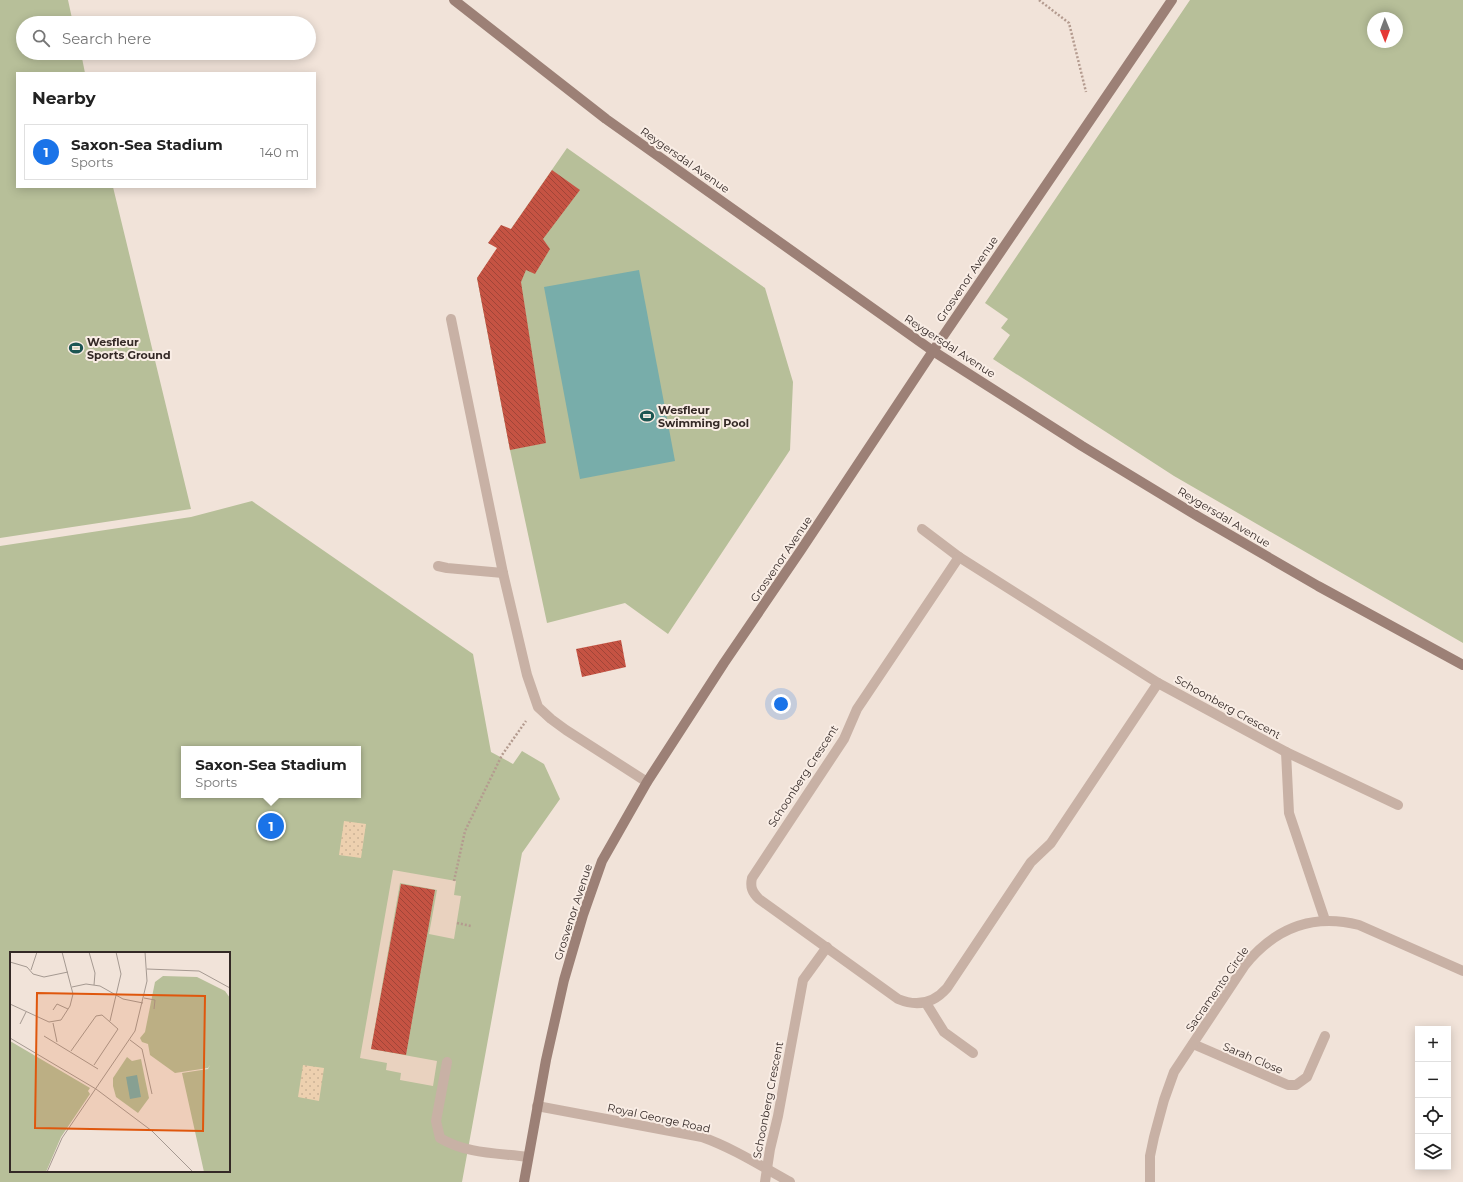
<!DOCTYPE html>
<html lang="en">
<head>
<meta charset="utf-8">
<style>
  body { margin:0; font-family:Montserrat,sans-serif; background:#f6f6f6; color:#222 }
  .controls { position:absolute; right:12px; bottom:12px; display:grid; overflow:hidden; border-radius:0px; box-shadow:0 2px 10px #0003 }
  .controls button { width:36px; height:36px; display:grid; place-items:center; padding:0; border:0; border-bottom:1px solid #e0e0e0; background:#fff; color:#222; font:20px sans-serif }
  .compass { position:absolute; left:1367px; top:12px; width:36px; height:36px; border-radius:50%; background:#fff; box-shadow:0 2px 10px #0003; rotate:179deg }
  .you { position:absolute; left:781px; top:704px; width:14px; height:14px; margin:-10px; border:3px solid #fff; border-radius:50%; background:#1a73e8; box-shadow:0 0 0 6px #1a73e833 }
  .badge { display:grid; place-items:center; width:26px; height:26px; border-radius:50%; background:#1a73e8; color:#fff; font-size:13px; font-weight:700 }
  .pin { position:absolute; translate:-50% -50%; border:2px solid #fff; box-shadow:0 1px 4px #0006 }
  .popup { position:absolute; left:181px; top:746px; width:180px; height:52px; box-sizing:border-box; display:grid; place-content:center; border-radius:0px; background:#fff; filter:drop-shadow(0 1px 3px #0005); font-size:13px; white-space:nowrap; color:#767676 }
  .popup b { font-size:15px; color:#222 }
  .popup::after { content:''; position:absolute; left:50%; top:100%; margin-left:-8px; border:8px solid transparent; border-top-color:#fff }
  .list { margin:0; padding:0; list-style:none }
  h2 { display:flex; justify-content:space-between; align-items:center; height:52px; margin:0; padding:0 16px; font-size:17px }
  h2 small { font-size:13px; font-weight:400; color:#767676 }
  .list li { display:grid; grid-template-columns:26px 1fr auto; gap:12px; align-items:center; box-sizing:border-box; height:56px; margin:0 8px 8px; padding:0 8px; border:1px solid #e0e0e0; border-radius:0px }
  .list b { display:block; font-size:15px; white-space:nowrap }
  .list p { margin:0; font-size:13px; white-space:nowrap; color:#767676 }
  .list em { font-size:13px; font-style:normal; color:#767676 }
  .icon { flex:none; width:22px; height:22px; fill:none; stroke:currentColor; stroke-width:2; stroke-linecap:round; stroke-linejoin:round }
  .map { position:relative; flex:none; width:1463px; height:1182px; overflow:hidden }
  .search { position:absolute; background:#fff; box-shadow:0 2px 10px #0003; left:16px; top:16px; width:300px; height:44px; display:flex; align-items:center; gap:10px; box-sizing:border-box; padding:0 14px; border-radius:22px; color:#767676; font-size:15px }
  .panel { position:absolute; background:#fff; box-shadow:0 2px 10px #0003; left:16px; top:72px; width:300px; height:116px; border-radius:0px }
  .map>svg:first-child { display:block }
  .green { fill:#b7bf99; fill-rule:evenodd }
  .sand { fill:url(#sand-dots) }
  .plaza { fill:#e9d2bf }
  .water { fill:#78adaa }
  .building { fill:url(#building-back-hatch) }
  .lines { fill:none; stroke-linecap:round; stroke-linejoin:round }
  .path { stroke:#b49b8f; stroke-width:2.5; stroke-dasharray:2 2; stroke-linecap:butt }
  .lane { stroke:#c8b1a5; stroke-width:10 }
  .street { stroke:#c8b1a5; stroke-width:10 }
  .secondary { stroke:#9c8076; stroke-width:10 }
  .labels { text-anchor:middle; stroke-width:4; stroke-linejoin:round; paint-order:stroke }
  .street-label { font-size:11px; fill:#342926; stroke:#f9ede5 }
  .poi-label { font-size:11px; font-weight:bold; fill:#342926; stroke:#f9ede5; text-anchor:start }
  .inset-road { fill:none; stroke:#a59991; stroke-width:1 }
  .view { fill:#df570d; fill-opacity:0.15; stroke:#df570d; stroke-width:2 }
  .inset-edge { fill:none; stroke:#342926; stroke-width:2 }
</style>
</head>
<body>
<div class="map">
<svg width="1463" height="1182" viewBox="0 0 1463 1182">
  <defs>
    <pattern id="sand-dots" width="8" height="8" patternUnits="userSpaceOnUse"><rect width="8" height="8" fill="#edd0af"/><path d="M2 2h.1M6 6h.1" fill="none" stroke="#ccb396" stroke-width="1.8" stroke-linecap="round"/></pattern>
    <pattern id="building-back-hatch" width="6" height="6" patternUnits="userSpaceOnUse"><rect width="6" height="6" fill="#c55343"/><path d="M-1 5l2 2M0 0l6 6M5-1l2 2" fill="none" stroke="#a14538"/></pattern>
  </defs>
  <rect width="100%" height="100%" fill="#f1e3d9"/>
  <g class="green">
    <polygon points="0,0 68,0 73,23 23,23 23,53 81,53 85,73 17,73 17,187 113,187 191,509 0,538"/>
    <path d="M1190,0h273v643l-289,-167 -181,-117 17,-24 -9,-7 7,-9 -23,-16zM1373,18h24v24h-24z"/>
    <polygon points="567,148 765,288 793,382 790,450 668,634 625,603 547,623 510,450 477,278"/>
    <path d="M252,501l221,153 18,98 22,12 9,-13 22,13 16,35 -38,54 -60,329h-462v-636l191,-29zM184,749h174v46h-174zM11,953h218v218h-218z"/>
  </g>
  <g class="sand">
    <polygon points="344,821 366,824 361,858 339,855"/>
    <polygon points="303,1065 324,1068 319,1101 298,1097"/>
  </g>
  <polygon class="plaza" points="393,870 456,881 454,895 461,896 454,939 429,934 437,890 400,883 371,1049 437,1061 433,1086 400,1080 401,1073 386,1070 387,1063 360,1058"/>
  <polygon class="water" points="639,270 675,461 580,479 544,287"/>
  <g class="building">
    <polygon points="552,170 580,190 543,239 550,249 535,274 526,270 521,282 546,443 510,450 477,278 497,248 488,243 501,225 511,229"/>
    <polygon points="621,640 626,667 582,677 576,649"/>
    <polygon points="401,884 435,890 406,1055 371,1049"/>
  </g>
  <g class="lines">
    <g class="path">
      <polyline points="1039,0 1069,23 1086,92"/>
      <polyline points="454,881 465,831 502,755 526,721"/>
      <polyline points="457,923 471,926"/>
    </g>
    <g class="lane">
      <polyline points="451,319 503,573 527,675 538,707 551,719 566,730 647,782"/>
      <polyline points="438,566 447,568 503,573"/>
      <path d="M447,1062l-11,59 4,17c26,16 58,15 88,19"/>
    </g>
    <g class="street">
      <polyline points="922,529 959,557 1158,683 1286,752 1398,805"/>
      <path d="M959,557l-102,152 -13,30 -92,139c-2,9 0,14 7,21l139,100c19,8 35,5 49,-11l84,-126 20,-19 107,-160"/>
      <polyline points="1286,752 1289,813 1325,920"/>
      <polyline points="926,1003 944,1032 973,1053"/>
      <polyline points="1193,1044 1288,1085 1296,1085 1307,1077 1325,1036"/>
      <path d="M537,1106l165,31c31,11 59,29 88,45"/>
      <polyline points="765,1182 770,1149 778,1116 803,980 827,947"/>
      <path d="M1150,1182v-26l4,-19 10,-37 10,-28 71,-107c30,-37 67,-52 114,-40l104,46"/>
    </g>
    <g class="secondary">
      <polyline points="454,0 606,119 933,351 1082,446 1199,517 1318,586 1463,665"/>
      <polyline points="524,1182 546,1060 564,980 583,915 602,861 647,782 724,663 801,550 933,351 1172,0"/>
    </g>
  </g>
  <defs>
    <symbol id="stadium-bare" viewBox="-9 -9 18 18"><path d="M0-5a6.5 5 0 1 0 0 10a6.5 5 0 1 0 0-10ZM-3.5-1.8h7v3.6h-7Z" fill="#1c5552" stroke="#f9ede5" stroke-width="2.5" paint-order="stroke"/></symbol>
  </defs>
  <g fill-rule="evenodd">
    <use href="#stadium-bare" x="66" y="338" width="20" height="20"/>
    <use href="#stadium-bare" x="637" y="406" width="20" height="20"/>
  </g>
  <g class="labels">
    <g class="street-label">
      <text transform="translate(685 160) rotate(35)" y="4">Reygersdal Avenue</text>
      <text transform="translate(967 279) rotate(-56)" y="4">Grosvenor Avenue</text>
      <text transform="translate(950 346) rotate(33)" y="4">Reygersdal Avenue</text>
      <text transform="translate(1224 517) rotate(31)" y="4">Reygersdal Avenue</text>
      <text transform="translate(781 559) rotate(-56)" y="4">Grosvenor Avenue</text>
      <text transform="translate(1228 707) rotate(29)" y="4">Schoonberg Crescent</text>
      <text transform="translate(803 776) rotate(-57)" y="4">Schoonberg Crescent</text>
      <text transform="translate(573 912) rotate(-72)" y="4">Grosvenor Avenue</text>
      <text transform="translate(1217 989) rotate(-55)" y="4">Sacramento Circle</text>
      <text transform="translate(1253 1058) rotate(23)" y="4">Sarah Close</text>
      <text transform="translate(768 1100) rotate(-79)" y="4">Schoonberg Crescent</text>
      <text transform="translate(659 1118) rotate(12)" y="4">Royal George Road</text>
    </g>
    <g class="poi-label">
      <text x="87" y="346">Wesfleur<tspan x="87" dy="13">Sports Ground</tspan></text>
      <text x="658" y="414">Wesfleur<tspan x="658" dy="13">Swimming Pool</tspan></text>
    </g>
  </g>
  <g transform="translate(10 952)">
    <rect width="220" height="220" fill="#f1e3d9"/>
    <path d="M153,24l34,1 28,14 5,7v174h-26l-22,-99 26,-4 2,-4 -2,3 -33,5 -25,-18 -2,-11 -6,-2 -2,-4 5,-6 10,-50zM0,89l80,47 -2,3 2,3 -29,43 -15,35h-36zM117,105l5,4 9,-2 4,20 4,19 -11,15 -22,-16 -3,-11v-8z" fill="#b7bf99"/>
    <path d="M127,123l4,22 -11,2 -4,-22z" fill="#78adaa"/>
    <path class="inset-road" d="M79,0l6,21 -1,12M0,10l17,5 6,7 11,3 24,-5M137,17l52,2 31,17M21,18l6,-18M62,35l14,-3 14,2 23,13 20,4M134,46l11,2 -1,9M0,52l39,18 12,-2 9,-14 3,-12 -11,-42M43,58l4,-6 11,5M100,69l11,-47 -5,-22M43,71l4,19M10,72l6,-12M34,84l54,33M0,86l86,51 56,42 41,41M120,88l12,9 10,45M61,99l25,-35 6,-1 16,14 -24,36M37,220l15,-34 73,-107 12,-50 -2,-29"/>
    <path class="view" d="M27,41l168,3 -2,135 -168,-3z"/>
    <rect width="220" height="220" class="inset-edge"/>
  </g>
</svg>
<div class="controls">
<button>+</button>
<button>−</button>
<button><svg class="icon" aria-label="locate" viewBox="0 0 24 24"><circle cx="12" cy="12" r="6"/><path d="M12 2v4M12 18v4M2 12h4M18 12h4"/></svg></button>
<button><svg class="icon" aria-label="layers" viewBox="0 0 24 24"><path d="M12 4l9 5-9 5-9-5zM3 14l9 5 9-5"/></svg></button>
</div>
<svg class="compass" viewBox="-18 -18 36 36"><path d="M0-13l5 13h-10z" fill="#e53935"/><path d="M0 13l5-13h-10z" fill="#767676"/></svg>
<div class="you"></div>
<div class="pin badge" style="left:271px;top:826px">1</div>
<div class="popup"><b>Saxon-Sea Stadium</b>Sports</div>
<div class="search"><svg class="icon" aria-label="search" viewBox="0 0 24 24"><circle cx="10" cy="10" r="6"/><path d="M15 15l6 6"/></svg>Search here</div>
<section class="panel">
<h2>Nearby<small></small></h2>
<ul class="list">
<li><span class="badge">1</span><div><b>Saxon-Sea Stadium</b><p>Sports</p></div><em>140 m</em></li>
</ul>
</section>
</div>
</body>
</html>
